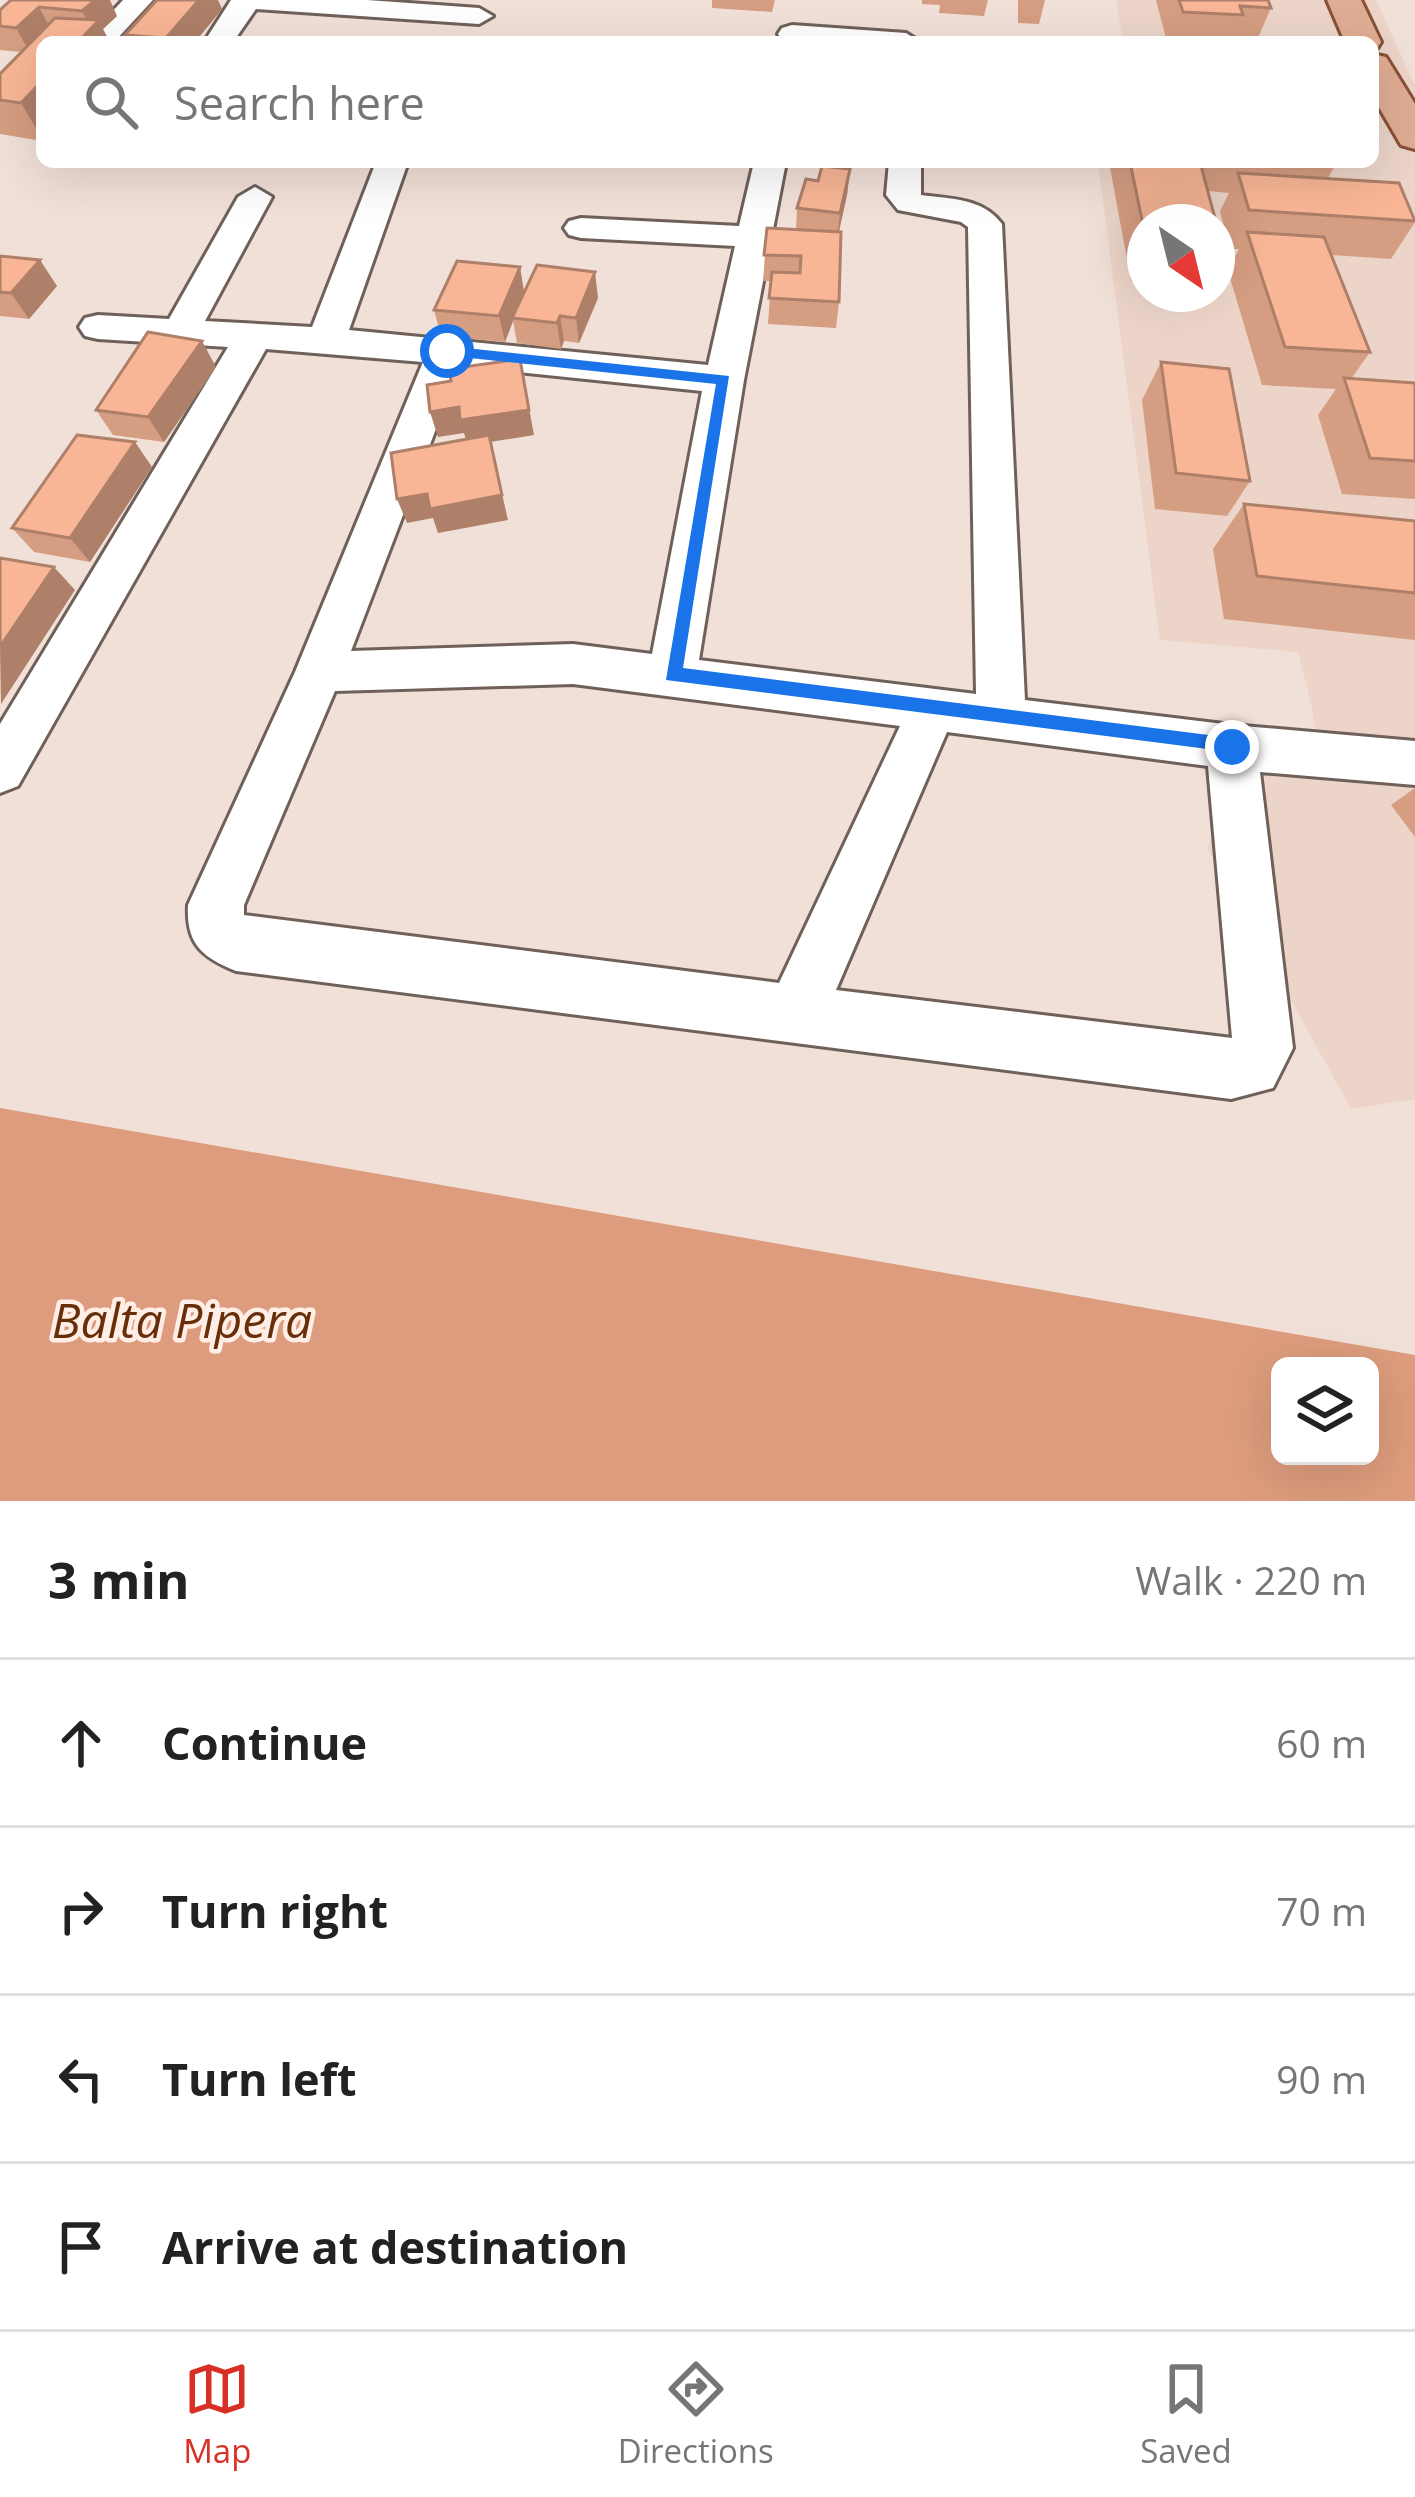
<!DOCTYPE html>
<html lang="en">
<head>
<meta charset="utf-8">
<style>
  body { margin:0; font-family:"Open Sans",sans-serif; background:#f6f6f6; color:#222 }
  .controls { position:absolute; right:36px; bottom:36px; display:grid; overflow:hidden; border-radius:18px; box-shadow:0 12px 48px #0002 }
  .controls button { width:108px; height:108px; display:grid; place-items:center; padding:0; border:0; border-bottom:3px solid #e0e0e0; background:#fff; color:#222; font:60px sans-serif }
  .compass { position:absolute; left:1127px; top:204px; width:108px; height:108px; border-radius:50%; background:#fff; box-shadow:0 12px 48px #0002; rotate:145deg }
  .stop { position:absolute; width:36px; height:36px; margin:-27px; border:9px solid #1a73e8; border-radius:50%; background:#fff }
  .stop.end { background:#1a73e8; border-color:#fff; box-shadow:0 3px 12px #0008 }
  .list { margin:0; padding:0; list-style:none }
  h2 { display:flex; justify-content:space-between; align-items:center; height:156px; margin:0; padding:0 48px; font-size:51px }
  h2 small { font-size:39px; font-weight:400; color:#767676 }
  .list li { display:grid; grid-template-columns:78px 1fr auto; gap:36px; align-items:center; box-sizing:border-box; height:168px; padding:0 48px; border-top:3px solid #e0e0e0 }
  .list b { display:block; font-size:45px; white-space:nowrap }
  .list em { font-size:39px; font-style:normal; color:#767676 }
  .icon { flex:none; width:66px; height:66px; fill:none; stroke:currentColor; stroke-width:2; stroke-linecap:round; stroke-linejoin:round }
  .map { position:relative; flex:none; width:1415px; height:1501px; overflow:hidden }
  .search { position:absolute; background:#fff; box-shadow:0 12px 48px #0002; left:36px; right:36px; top:36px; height:132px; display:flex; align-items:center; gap:30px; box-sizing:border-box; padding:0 42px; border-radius:18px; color:#767676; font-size:45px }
  .sheet { height:828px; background:#fff }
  nav { display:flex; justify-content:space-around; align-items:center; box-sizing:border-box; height:168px; border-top:3px solid #e0e0e0; background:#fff; font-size:33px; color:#767676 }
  nav a { display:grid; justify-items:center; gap:6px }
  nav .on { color:#d93025 }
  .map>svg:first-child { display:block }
  .built { fill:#ecd4c8; fill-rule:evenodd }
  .water { fill:#dd9c7d; fill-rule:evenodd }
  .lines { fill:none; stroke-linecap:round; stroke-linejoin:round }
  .minor-casing { stroke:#6f605a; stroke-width:6 }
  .major-casing { stroke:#895034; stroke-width:6 }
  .minor { fill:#fff; fill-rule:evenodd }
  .major { fill:#dfad93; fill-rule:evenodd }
  .wall { fill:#d59d81 }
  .shaded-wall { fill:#ae7f69 }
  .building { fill:#f8b696; stroke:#ae7f69; stroke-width:3 }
  .route { fill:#1a73e8 }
  .labels { text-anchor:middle; stroke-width:9; stroke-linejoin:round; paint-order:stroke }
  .near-water-label { font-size:48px; font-style:italic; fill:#682e0a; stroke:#ffeee5 }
</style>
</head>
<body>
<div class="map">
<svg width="1415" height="1501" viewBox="0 0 1415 1501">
  <rect width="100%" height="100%" fill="#f1e0d8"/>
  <path class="built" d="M1116,0h260l39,86v1013l-64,10 -144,-261 41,-88 73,7 -9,-59 -14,-56 -138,-12 -62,-478h275v-120h-250zM1145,222h72v72h-72z"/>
  <path class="water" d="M0,1108l1415,247v146h-1415zM1280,1366h90v90h-90z"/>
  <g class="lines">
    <defs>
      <g id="minor">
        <polygon points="123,0 153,0 114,42 84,42"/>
        <polygon points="231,0 367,0 479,8 493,16 479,24 256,9 233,42 204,42"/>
        <polygon points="792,25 906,33 920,42 782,40 778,34 782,28"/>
        <path d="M376,162h32l-59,168 359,35 27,-119 -154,-8 -12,-3 -5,-7 5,-7 12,-3 158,8 15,-64h32l-42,218 -45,280 277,34 -8,-467 -7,-5 -63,-12 -12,-15 3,-33h32v33c30,4 62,3 81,29l23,476 207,25 183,16v44l-155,-13 33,276 -20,40 -42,11 -995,-128c-35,-14 -50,-28 -48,-66l107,-233 128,-310 -157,-13 -248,437 -18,7v-69l228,-377 -130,-8 -13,-3 -6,-9 6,-9 13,-3 71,4 69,-122 17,-10 17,10 -67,124 107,6zM460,366l242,25 -50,263 -79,-10 -222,7zM573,684l327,42 -121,257 -535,-68v-10l91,-214zM947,732l261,34 24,272 -396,-48z"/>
      </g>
      <g id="major">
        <polygon points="1327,0 1361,0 1381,42 1376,50 1373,42 1345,42"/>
        <polygon points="1373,54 1386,57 1415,104 1415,149 1401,145 1373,97"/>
      </g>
    </defs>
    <use href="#minor" class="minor-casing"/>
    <use href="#major" class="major-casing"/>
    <use href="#minor" class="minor"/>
    <use href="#major" class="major"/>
  </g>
  <g class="wall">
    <polygon points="11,0 117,16 103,29 42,42 42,141 0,134 0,74 21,52 0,50 0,10"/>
    <polygon points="157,0 218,0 222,9 195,42 128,42 125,35"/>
    <polygon points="712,0 775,0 772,12 712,8"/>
    <polygon points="922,0 988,0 984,16 939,13 940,5 922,4"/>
    <polygon points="1018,0 1045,0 1039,24 1018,23"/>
    <polygon points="1156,0 1268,0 1271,8 1256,42 1167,42"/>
    <polygon points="1109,162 1337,162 1328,178 1415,219 1415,222 1391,259 1332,255 1370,352 1351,379 1415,383 1415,499 1342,494 1318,415 1336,389 1262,385 1228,271 1239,249 1230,249 1220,211 1229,193 1208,191 1145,222 1145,282 1131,281"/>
    <polygon points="850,169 847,195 839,232 839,302 836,328 768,324 771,281 763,281 767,228 796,229 797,208 818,181"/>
    <polygon points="0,256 57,286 29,319 0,316"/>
    <polygon points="520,267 524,292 598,298 579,343 564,341 561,349 517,343 513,321 505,342 441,336 434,310"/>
    <polygon points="1161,362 1250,481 1227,516 1155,509 1142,400"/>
    <polygon points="216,367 164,442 113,435 96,410"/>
    <polygon points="152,467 90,562 34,552 12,528"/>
    <polygon points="1244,504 1415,521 1415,640 1224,619 1213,549"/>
    <polygon points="1415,788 1415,837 1391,805"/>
  </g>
  <g class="shaded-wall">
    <polygon points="95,0 110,0 117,16 103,29 110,42 78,42 91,29 82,11"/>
    <polygon points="199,0 218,0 222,9 195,42 168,42 166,38"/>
    <polygon points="39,7 52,32 30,53 16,28"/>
    <polygon points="42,81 42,138 21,103"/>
    <polygon points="850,169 847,195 837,239 840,213"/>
    <polygon points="40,260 57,286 29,319 11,293"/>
    <polygon points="520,267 524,293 512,318 513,321 505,342 499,316"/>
    <polygon points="595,272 598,298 579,343 576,318"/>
    <polygon points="560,316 564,341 561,349 557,323"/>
    <polygon points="202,341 216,367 164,442 148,417"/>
    <polygon points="520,359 534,435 490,442 508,520 438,533 433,518 407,523 397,499 468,446 464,433 438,437 430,412"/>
    <polygon points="135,442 152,467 90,562 70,538"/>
    <polygon points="54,567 75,590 1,704 0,647"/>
  </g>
  <g class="building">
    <polygon points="11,0 95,0 82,11 39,7 16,28 0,26 0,10"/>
    <polygon points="157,0 199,0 166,38 125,35"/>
    <polygon points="1179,0 1268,0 1271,8 1240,6 1243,15 1183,12"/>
    <polygon points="55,18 99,20 78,42 42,42 42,81 21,103 0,100 0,74"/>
    <polygon points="1130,162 1200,162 1216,222 1145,222 1145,234"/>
    <polygon points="822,166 850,169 840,213 797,208 806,179 818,181"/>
    <polygon points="1238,173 1399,183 1415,221 1249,210"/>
    <polygon points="1217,225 1223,248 1217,247"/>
    <polygon points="767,228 841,232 839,302 769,298 772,272 800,273 801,256 764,255"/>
    <polygon points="1247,232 1324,237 1370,352 1285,347"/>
    <polygon points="0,256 40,260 11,293 0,292"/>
    <polygon points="457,261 520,267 499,316 434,310"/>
    <polygon points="537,265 595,272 576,318 560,316 557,323 512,318"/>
    <polygon points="148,332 202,341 148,417 96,410"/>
    <polygon points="520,359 529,410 460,420 459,407 430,412 427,385 451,381 449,369"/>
    <polygon points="1161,362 1229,369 1250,481 1176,473"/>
    <polygon points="1344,378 1415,383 1415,461 1370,458"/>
    <polygon points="77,435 135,442 70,538 12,528"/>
    <polygon points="489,435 502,495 430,509 427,494 397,499 391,453"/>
    <polygon points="1244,504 1415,521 1415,593 1257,576"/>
    <polygon points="0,558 54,567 0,647"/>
  </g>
  <polygon class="route" points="447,346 729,376 683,668 1232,738 1239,741 1239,753 666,680 716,384 441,355 439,351"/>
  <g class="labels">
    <g class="near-water-label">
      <text x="182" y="1338">Balta Pipera</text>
    </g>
  </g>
</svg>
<div class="controls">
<button><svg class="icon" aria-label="layers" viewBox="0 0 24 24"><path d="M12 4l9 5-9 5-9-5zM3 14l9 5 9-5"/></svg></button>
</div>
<svg class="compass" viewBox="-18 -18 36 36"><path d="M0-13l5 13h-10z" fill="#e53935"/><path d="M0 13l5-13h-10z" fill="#767676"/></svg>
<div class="stop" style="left:447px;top:351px"></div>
<div class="stop end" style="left:1232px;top:747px"></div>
<div class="search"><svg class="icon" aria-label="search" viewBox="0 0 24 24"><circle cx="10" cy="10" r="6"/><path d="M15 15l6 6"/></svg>Search here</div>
</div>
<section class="sheet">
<h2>3 min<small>Walk · 220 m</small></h2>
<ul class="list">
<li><svg class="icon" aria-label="ahead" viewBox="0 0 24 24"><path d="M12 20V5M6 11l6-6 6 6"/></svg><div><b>Continue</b></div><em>60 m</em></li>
<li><svg class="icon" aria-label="right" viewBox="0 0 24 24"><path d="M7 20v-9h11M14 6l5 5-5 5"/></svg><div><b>Turn right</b></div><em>70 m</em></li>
<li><svg class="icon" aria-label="left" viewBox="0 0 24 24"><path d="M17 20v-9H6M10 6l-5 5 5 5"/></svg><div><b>Turn left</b></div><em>90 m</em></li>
<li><svg class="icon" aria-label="arrive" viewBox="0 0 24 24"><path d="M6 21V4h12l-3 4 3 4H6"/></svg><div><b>Arrive at destination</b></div></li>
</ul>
</section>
<nav>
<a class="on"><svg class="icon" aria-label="map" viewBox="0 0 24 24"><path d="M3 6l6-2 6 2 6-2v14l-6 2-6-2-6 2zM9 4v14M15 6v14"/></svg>Map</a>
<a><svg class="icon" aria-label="directions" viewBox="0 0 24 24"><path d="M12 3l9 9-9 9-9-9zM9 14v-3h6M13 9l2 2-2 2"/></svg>Directions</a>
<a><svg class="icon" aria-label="saved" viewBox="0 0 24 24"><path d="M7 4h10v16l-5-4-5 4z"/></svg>Saved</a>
</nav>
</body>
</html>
